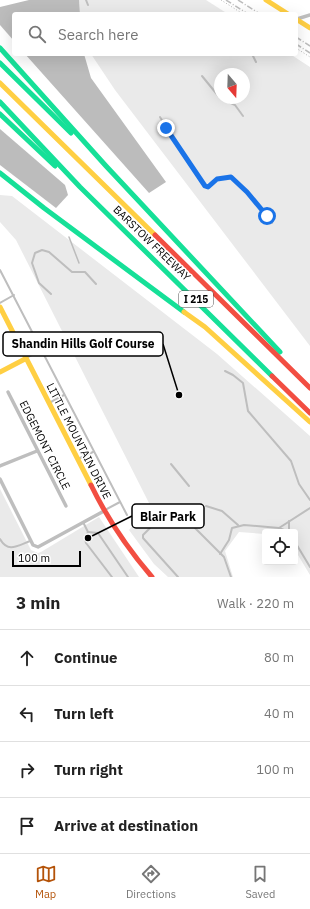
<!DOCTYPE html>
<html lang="en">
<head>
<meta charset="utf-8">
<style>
  body { margin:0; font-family:"IBM Plex Sans",sans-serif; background:#f2f2f2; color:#222 }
  .controls { position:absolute; right:12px; bottom:12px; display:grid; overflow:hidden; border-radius:4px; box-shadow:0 4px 16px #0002 }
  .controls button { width:36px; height:36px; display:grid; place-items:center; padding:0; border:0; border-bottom:1px solid #e0e0e0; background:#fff; color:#222; font:20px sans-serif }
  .compass { position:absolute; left:214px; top:68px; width:36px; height:36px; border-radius:50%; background:#fff; box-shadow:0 4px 16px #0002; rotate:161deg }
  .scale { position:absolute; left:12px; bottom:10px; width:69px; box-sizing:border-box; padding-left:4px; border:2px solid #000; border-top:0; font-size:11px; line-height:14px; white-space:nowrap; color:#000; -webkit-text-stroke:3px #fff; paint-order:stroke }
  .stop { position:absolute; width:12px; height:12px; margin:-9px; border:3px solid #1a73e8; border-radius:50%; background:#fff }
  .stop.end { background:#1a73e8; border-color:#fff; box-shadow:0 1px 4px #0008 }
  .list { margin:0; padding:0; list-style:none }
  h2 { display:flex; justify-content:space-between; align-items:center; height:52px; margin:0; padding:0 16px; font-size:17px }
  h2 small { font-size:13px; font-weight:400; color:#767676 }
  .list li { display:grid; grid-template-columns:26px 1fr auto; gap:12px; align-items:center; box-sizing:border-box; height:56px; padding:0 16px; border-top:1px solid #e0e0e0 }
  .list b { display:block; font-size:15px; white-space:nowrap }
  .list em { font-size:13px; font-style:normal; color:#767676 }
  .icon { flex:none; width:22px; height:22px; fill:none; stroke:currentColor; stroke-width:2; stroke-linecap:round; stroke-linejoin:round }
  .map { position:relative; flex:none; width:310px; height:577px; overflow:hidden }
  .search { position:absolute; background:#fff; box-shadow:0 4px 16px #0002; left:12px; right:12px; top:12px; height:44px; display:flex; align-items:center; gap:10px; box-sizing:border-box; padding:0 14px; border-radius:4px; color:#767676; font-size:15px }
  .sheet { height:276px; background:#fff }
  nav { display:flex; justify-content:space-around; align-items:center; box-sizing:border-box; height:56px; border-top:1px solid #e0e0e0; background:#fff; font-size:11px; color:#767676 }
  nav a { display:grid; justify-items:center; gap:2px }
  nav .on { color:#b45309 }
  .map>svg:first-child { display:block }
  .green { fill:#eaeaea; fill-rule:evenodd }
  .water { fill:#bcbcbc }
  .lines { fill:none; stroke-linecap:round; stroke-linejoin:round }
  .stream { stroke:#bcbcbc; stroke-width:1.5 }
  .path { stroke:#b8b8b8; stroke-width:1; stroke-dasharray:1 2; stroke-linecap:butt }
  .lane { stroke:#bebebe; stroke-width:2 }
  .street { stroke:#bebebe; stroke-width:3.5 }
  .fast { stroke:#16e098; stroke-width:5 }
  .slow { stroke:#ffcf43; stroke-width:5 }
  .jam { stroke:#f24e42; stroke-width:5 }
  .rail { stroke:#bdbdbd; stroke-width:1.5; stroke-dasharray:6 2 1 2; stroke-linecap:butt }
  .route { stroke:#1a73e8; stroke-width:5 }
  .labels { text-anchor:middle; stroke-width:3; stroke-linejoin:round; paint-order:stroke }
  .shield { fill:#fff; stroke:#4c4c4c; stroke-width:1 }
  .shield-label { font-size:10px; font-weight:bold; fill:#000 }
  .street-label { font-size:11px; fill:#000; stroke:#fff }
  .leader { fill:none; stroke:#000; stroke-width:1.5 }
  .callout-dot { fill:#000; stroke:#fff; stroke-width:1.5 }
  .callout { fill:#fff; stroke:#000; stroke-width:1.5 }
  .callout-label { font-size:12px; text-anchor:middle; font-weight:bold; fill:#000 }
</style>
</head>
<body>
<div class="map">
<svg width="310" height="577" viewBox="0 0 310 577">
  <rect width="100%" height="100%" fill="#fff"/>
  <g class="green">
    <polygon points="79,0 206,0 228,14 80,14"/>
    <path d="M91,54h199l20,13v279l-195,-256zM220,74h24v24h-24z"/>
    <polygon points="0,195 12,196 217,354 310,436 310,575 295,550 295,532 265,532 265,534 239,532 225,551 233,577 168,577 154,564 129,530 150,505 16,240 0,222"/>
    <polygon points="0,489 31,550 38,553 41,552 99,517 139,577 0,577"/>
  </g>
  <g class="water">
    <polygon points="29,0 79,0 80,14 14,14 14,41 0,25 0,7"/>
    <polygon points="25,54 84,54 91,78 166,182 149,193"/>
    <polygon points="0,129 65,185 68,195 56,208 0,165"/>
  </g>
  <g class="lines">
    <polyline class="stream" points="69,237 79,263"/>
    <g class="path">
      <polyline points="221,0 243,14"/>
      <polyline points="296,48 310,57"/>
    </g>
    <g class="lane">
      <polyline points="86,0 88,5"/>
      <polyline points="252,54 256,62"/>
      <polyline points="202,76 220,98"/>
      <polyline points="220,98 235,105 243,116"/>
      <polyline points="160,117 188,162 205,186 208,187 217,179 231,177 247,192 272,223"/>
      <polyline points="0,270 127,515"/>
      <polyline points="51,294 39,283 32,263 35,253 42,250 49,252 72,272 85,272 96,284"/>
      <polyline points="0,303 14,295"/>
      <polyline points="26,358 41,350"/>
      <polyline points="225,371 233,375 243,383 248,411 291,461 299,484 310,500"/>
      <polyline points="49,403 64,395"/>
      <polyline points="78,459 93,452"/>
      <polyline points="171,464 189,486"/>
      <polyline points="206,506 222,511 238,525"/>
      <polyline points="105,510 120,502"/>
      <polyline points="83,522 88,532"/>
      <polyline points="279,528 289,532"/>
      <polyline points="289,531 289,521"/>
      <polyline points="88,532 98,533 128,577"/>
      <polyline points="88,532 85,539 86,543 112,577"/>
      <path d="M0,539c8,14 17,7 30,2"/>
      <polyline points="295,542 310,567"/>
      <polyline points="220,554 229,540 232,528 244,525 279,528 310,508"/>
      <polyline points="178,577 143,538 143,535 165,513 175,521 184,517 224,557 231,577"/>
    </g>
    <g class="street">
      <polyline points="297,19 310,15"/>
      <polyline points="8,392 66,506"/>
      <polyline points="0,466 37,451"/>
      <polyline points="0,479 33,545 38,547 104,511"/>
    </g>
    <g class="fast">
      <polyline points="0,48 106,166 280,352"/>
      <polyline points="0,63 71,133"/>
      <polyline points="0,102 80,187 272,376"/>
      <polyline points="0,114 55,166"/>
      <polyline points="0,173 44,208 184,312"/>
    </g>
    <g class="slow">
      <polyline points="266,0 288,14"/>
      <polyline points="296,19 310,28"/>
      <polyline points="0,83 155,235"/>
      <polyline points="0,307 91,485"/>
      <polyline points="184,312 205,327 310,422"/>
      <polyline points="0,372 25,359"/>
    </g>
    <g class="jam">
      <polyline points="155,235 310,388"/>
      <polyline points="272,376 310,413"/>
      <path d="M91,485c17,35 36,63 61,92"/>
    </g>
    <g class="rail">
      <polyline points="226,0 248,14"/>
      <polyline points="238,0 260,14"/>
      <polyline points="296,37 310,46"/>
      <polyline points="296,44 310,53"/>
    </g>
  </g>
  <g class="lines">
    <polyline class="route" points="166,128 205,186 208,187 217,179 231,177 247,192 267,216"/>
  </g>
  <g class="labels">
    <rect class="shield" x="179" y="291" width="34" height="16" rx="3"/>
    <g class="shield-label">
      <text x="196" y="303">I 215</text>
    </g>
    <g class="street-label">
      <text transform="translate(152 243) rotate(44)" y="4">BARSTOW FREEWAY</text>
      <text transform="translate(79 441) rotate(63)" y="4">LITTLE MOUNTAIN DRIVE</text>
      <text transform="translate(45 445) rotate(63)" y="4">EDGEMONT CIRCLE</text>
    </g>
  </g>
  <path class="leader" d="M179 395L163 344M88 538L132 516"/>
  <g class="callout-dot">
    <circle cx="179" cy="395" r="4"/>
    <circle cx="88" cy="538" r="4"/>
  </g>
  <g class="callout">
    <rect x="3" y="332" width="160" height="24" rx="4"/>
    <rect x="132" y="504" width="72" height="24" rx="4"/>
  </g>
  <g class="callout-label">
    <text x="83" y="348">Shandin Hills Golf Course</text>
    <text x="168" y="521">Blair Park</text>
  </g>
</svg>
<div class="controls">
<button><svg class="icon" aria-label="locate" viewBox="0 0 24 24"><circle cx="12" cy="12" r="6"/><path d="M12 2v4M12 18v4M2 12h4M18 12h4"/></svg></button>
</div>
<svg class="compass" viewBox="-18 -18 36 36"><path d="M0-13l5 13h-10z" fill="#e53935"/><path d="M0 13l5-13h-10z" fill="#767676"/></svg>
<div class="scale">100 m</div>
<div class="stop" style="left:267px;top:216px"></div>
<div class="stop end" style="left:166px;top:128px"></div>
<div class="search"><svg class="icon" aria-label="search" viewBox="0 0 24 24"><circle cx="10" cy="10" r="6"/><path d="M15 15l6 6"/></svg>Search here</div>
</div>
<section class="sheet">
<h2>3 min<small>Walk · 220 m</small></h2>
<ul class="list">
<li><svg class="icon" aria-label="ahead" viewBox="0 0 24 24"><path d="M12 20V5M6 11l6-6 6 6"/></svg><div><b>Continue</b></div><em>80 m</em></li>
<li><svg class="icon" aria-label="left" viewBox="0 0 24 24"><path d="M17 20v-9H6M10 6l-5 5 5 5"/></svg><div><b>Turn left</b></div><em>40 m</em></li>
<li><svg class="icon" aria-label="right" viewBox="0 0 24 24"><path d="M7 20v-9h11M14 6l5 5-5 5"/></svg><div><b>Turn right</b></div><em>100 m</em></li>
<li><svg class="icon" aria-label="arrive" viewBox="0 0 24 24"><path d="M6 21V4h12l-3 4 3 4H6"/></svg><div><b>Arrive at destination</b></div></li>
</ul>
</section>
<nav>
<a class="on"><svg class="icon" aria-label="map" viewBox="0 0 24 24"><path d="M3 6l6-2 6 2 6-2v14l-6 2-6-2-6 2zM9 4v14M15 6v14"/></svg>Map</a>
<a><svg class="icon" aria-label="directions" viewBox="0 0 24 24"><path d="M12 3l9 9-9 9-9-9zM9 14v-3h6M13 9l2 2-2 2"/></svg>Directions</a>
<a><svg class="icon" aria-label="saved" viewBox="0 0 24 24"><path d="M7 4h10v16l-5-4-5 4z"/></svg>Saved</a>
</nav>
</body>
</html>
